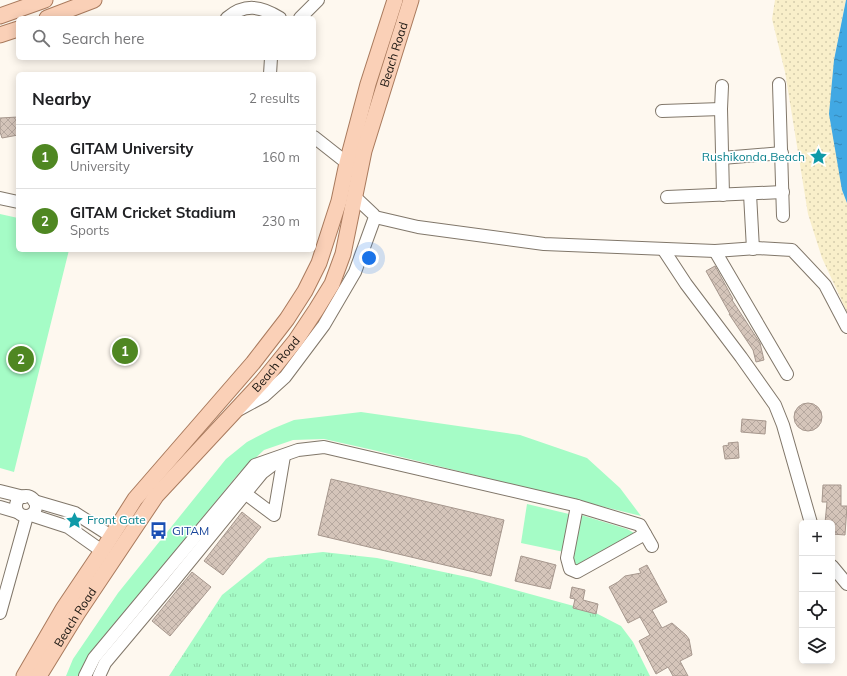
<!DOCTYPE html>
<html lang="en">
<head>
<meta charset="utf-8">
<style>
  body { margin:0; font-family:Mulish,sans-serif; background:#f2f2f2; color:#202124 }
  .controls { position:absolute; right:12px; bottom:12px; display:grid; overflow:hidden; border-radius:6px; box-shadow:0 2px 10px #0003 }
  .controls button { width:36px; height:36px; display:grid; place-items:center; padding:0; border:0; border-bottom:1px solid #e0e0e0; background:#fff; color:#202124; font:20px sans-serif }
  .you { position:absolute; left:369px; top:258px; width:14px; height:14px; margin:-10px; border:3px solid #fff; border-radius:50%; background:#1a73e8; box-shadow:0 0 0 6px #1a73e833 }
  .badge { display:grid; place-items:center; width:26px; height:26px; border-radius:50%; background:#4f8722; color:#fff; font-size:13px; font-weight:700 }
  .pin { position:absolute; translate:-50% -50%; border:2px solid #fff; box-shadow:0 1px 4px #0006 }
  .list { margin:0; padding:0; list-style:none }
  h2 { display:flex; justify-content:space-between; align-items:center; height:52px; margin:0; padding:0 16px; font-size:17px }
  h2 small { font-size:13px; font-weight:400; color:#757577 }
  .list li { display:grid; grid-template-columns:26px 1fr auto; gap:12px; align-items:center; box-sizing:border-box; height:64px; padding:0 16px; border-top:1px solid #e0e0e0 }
  .list b { display:block; font-size:15px; white-space:nowrap }
  .list p { margin:0; font-size:13px; white-space:nowrap; color:#757577 }
  .list em { font-size:13px; font-style:normal; color:#757577 }
  .icon { flex:none; width:22px; height:22px; fill:none; stroke:currentColor; stroke-width:2; stroke-linecap:round; stroke-linejoin:round }
  .map { position:relative; flex:none; width:847px; height:676px; overflow:hidden }
  .search { position:absolute; background:#fff; box-shadow:0 2px 10px #0003; left:16px; top:16px; width:300px; height:44px; display:flex; align-items:center; gap:10px; box-sizing:border-box; padding:0 14px; border-radius:6px; color:#757577; font-size:15px }
  .panel { position:absolute; background:#fff; box-shadow:0 2px 10px #0003; left:16px; top:72px; width:300px; height:180px; border-radius:6px }
  .map>svg:first-child { display:block }
  .grass { fill:url(#grass-tufts) }
  .sand { fill:url(#sand-dots) }
  .garden { fill:#a5fcc6 }
  .water { fill:url(#water-ripples) }
  .building { fill:url(#building-cross-hatch); stroke:#a6978d }
  .lines { fill:none; stroke-linecap:round; stroke-linejoin:round }
  .minor-casing { stroke:#81776a; stroke-width:14 }
  .major-casing { stroke:#a97a5d; stroke-width:17 }
  .minor { stroke:#fff; stroke-width:12 }
  .major { stroke:#fad0b7; stroke-width:15 }
  .labels { text-anchor:middle; stroke-width:3; stroke-linejoin:round; paint-order:stroke }
  .street-label { font-size:12px; fill:#191510; stroke:#fff }
  .culture-label { font-size:12px; fill:#0d838f; stroke:#fff; text-anchor:end }
  .transit-label { font-size:12px; fill:#164399; stroke:#fff; text-anchor:start }
</style>
</head>
<body>
<div class="map">
<svg width="847" height="676" viewBox="0 0 847 676">
  <defs>
    <pattern id="grass-tufts" width="24" height="20" patternUnits="userSpaceOnUse"><rect width="24" height="20" fill="#a5fcc6"/><path d="M3 7l-1-3M5 7V3M7 7l1-3M15 17l-1-3M17 17v-4M19 17l1-3" fill="none" stroke="#8dd7a9"/></pattern>
    <pattern id="sand-dots" width="8" height="8" patternUnits="userSpaceOnUse"><rect width="8" height="8" fill="#f9efca"/><path d="M2 2h.1M6 6h.1" fill="none" stroke="#d5ccac" stroke-width="1.8" stroke-linecap="round"/></pattern>
    <pattern id="water-ripples" width="26" height="14" patternUnits="userSpaceOnUse"><rect width="26" height="14" fill="#41a8e3"/><path d="M2 4q2-2 4 0t4 0M15 11q2-2 4 0t4 0" fill="none" stroke="#3688b7"/></pattern>
    <pattern id="building-cross-hatch" width="8" height="8" patternUnits="userSpaceOnUse"><rect width="8" height="8" fill="#d5c5ba"/><path d="M0 0l8 8M0 8l8-8" fill="none" stroke="#b6a89f"/></pattern>
  </defs>
  <rect width="100%" height="100%" fill="#fef8ef"/>
  <polygon class="grass" points="323,552 377,558 472,578 592,611 621,626 633,642 650,676 169,676 222,595 268,558"/>
  <polygon class="sand" points="775,0 846,0 834,60 842,190 847,203 847,312 822,258 808,214 785,72 772,19"/>
  <g class="garden">
    <polygon points="0,214 18,218 18,250 69,250 14,472 0,468"/>
    <polygon points="361,412 520,435 587,458 620,488 641,516 373,450 324,439 293,440 264,450 239,473 89,657 79,676 66,676 73,659 118,593 226,459 247,442 272,429 294,420"/>
    <polygon points="527,504 569,514 564,552 521,543"/>
    <polygon points="581,515 627,529 636,534 577,566 573,560"/>
  </g>
  <polygon class="water" points="846,0 847,0 847,203 842,190 829,114 834,60"/>
  <g class="building">
    <polygon points="18,117 18,135 2,138 0,132 0,118"/>
    <polygon points="715,266 733,299 732,300 760,343 764,360 756,362 753,350 729,314 730,314 706,271"/>
    <circle cx="808" cy="417" r="14"/>
    <polygon points="742,419 766,421 765,434 741,432"/>
    <polygon points="738,442 739,458 725,459 723,446 729,445 728,443"/>
    <polygon points="331,479 504,520 491,576 318,535"/>
    <polygon points="823,485 841,485 841,506 847,506 845,535 832,534 832,523 825,523 827,502 822,502"/>
    <polygon points="242,512 261,527 223,575 204,561"/>
    <polygon points="521,556 556,565 550,589 515,581"/>
    <polygon points="647,565 667,602 652,610 662,628 672,623 686,635 689,639 692,655 680,661 688,676 673,676 668,667 656,674 639,641 650,635 640,617 628,623 609,587 618,582 625,576 641,573 639,569"/>
    <polygon points="192,572 211,587 170,636 152,621"/>
    <polygon points="572,587 585,590 583,600 598,604 596,614 573,608 575,599 570,598"/>
  </g>
  <g class="lines">
    <defs>
      <g id="minor">
        <path d="M227,18c18,-15 34,-12 53,0"/>
        <polyline points="300,18 318,0"/>
        <polyline points="270,74 271,58"/>
        <polyline points="779,84 783,216"/>
        <polyline points="722,86 721,109 723,195"/>
        <polyline points="662,111 721,109"/>
        <polyline points="314,137 347,163 353,166"/>
        <polyline points="722,158 782,153"/>
        <polyline points="750,194 753,249"/>
        <polyline points="667,197 783,192"/>
        <polyline points="0,198 18,202"/>
        <polyline points="375,217 418,227 544,244 715,251 757,248 792,250 825,285 847,327"/>
        <polyline points="663,249 686,284 741,357 775,405 783,425 811,523"/>
        <polyline points="715,251 787,374"/>
        <polyline points="240,409 264,396 285,377 324,325 355,272 375,217 373,214 355,197"/>
        <polyline points="0,491 24,497"/>
        <polyline points="246,494 274,515 284,456"/>
        <circle cx="26" cy="506" r="10"/>
        <polyline points="34,501 75,513 111,536"/>
        <polyline points="577,506 567,558 570,569 577,572 645,534"/>
        <polyline points="0,507 17,512"/>
        <polyline points="31,515 68,527 102,551"/>
        <polyline points="832,566 847,584"/>
        <polyline points="0,613 27,516"/>
        <polyline points="85,676 94,658 255,465 298,450 324,447 574,505 640,525 652,546"/>
        <polyline points="99,676 105,663 173,582 262,473 279,460"/>
      </g>
      <g id="major">
        <polyline points="0,16 45,0"/>
        <polyline points="47,18 94,0"/>
        <polyline points="0,35 18,29"/>
        <polyline points="24,676 63,609 102,551 135,499 253,363 287,319 305,291 319,263 339,201 347,163 368,84 395,0"/>
        <path id="s1" d="M39,676l38,-62 79,-118 106,-114 34,-42 20,-30 16,-26 11,-30 21,-103 47,-151"/>
      </g>
    </defs>
    <use href="#minor" class="minor-casing"/>
    <use href="#major" class="major-casing"/>
    <use href="#minor" class="minor"/>
    <use href="#major" class="major"/>
  </g>
  <defs>
    <symbol id="sight-bare" viewBox="-9 -9 18 18"><path d="M0-6L1.8-2.2L6-1.7L2.9 1.2L3.7 5.4L0 3.3L-3.7 5.4L-2.9 1.2L-6-1.7L-1.8-2.2Z" fill="#0f9aa8" stroke="#fff" stroke-width="2.5" paint-order="stroke"/></symbol>
    <symbol id="bus-bare" viewBox="-9 -9 18 18"><path d="M-5-6H5V4H4V6H2V4H-2V6H-4V4H-5ZM-3.5-4V0h7V-4ZM-3.5 1.2v1.5H-2V1.2ZM2 1.2v1.5H3.5V1.2Z" fill="#1a4fb4" stroke="#fff" stroke-width="2.5" paint-order="stroke"/></symbol>
  </defs>
  <g fill-rule="evenodd">
    <use href="#sight-bare" x="806" y="144" width="25" height="25"/>
    <use href="#sight-bare" x="62" y="508" width="25" height="25"/>
    <use href="#bus-bare" x="146" y="518" width="25" height="25"/>
  </g>
  <g class="labels">
    <g class="street-label">
      <text dy="4" stroke="none"><textPath href="#s1" startOffset="729">Beach Road</textPath></text>
      <text dy="4" stroke="none"><textPath href="#s1" startOffset="393">Beach Road</textPath></text>
      <text dy="4" stroke="none"><textPath href="#s1" startOffset="69">Beach Road</textPath></text>
    </g>
    <g class="culture-label">
      <text x="805" y="161">Rushikonda Beach</text>
      <text x="87" y="524" text-anchor="start">Front Gate</text>
    </g>
    <g class="transit-label">
      <text x="172" y="535">GITAM</text>
    </g>
  </g>
</svg>
<div class="controls">
<button>+</button>
<button>−</button>
<button><svg class="icon" aria-label="locate" viewBox="0 0 24 24"><circle cx="12" cy="12" r="6"/><path d="M12 2v4M12 18v4M2 12h4M18 12h4"/></svg></button>
<button><svg class="icon" aria-label="layers" viewBox="0 0 24 24"><path d="M12 4l9 5-9 5-9-5zM3 14l9 5 9-5"/></svg></button>
</div>
<div class="you"></div>
<div class="pin badge" style="left:125px;top:351px">1</div>
<div class="pin badge" style="left:21px;top:359px">2</div>
<div class="search"><svg class="icon" aria-label="search" viewBox="0 0 24 24"><circle cx="10" cy="10" r="6"/><path d="M15 15l6 6"/></svg>Search here</div>
<section class="panel">
<h2>Nearby<small>2 results</small></h2>
<ul class="list">
<li><span class="badge">1</span><div><b>GITAM University</b><p>University</p></div><em>160 m</em></li>
<li><span class="badge">2</span><div><b>GITAM Cricket Stadium</b><p>Sports</p></div><em>230 m</em></li>
</ul>
</section>
</div>
</body>
</html>
